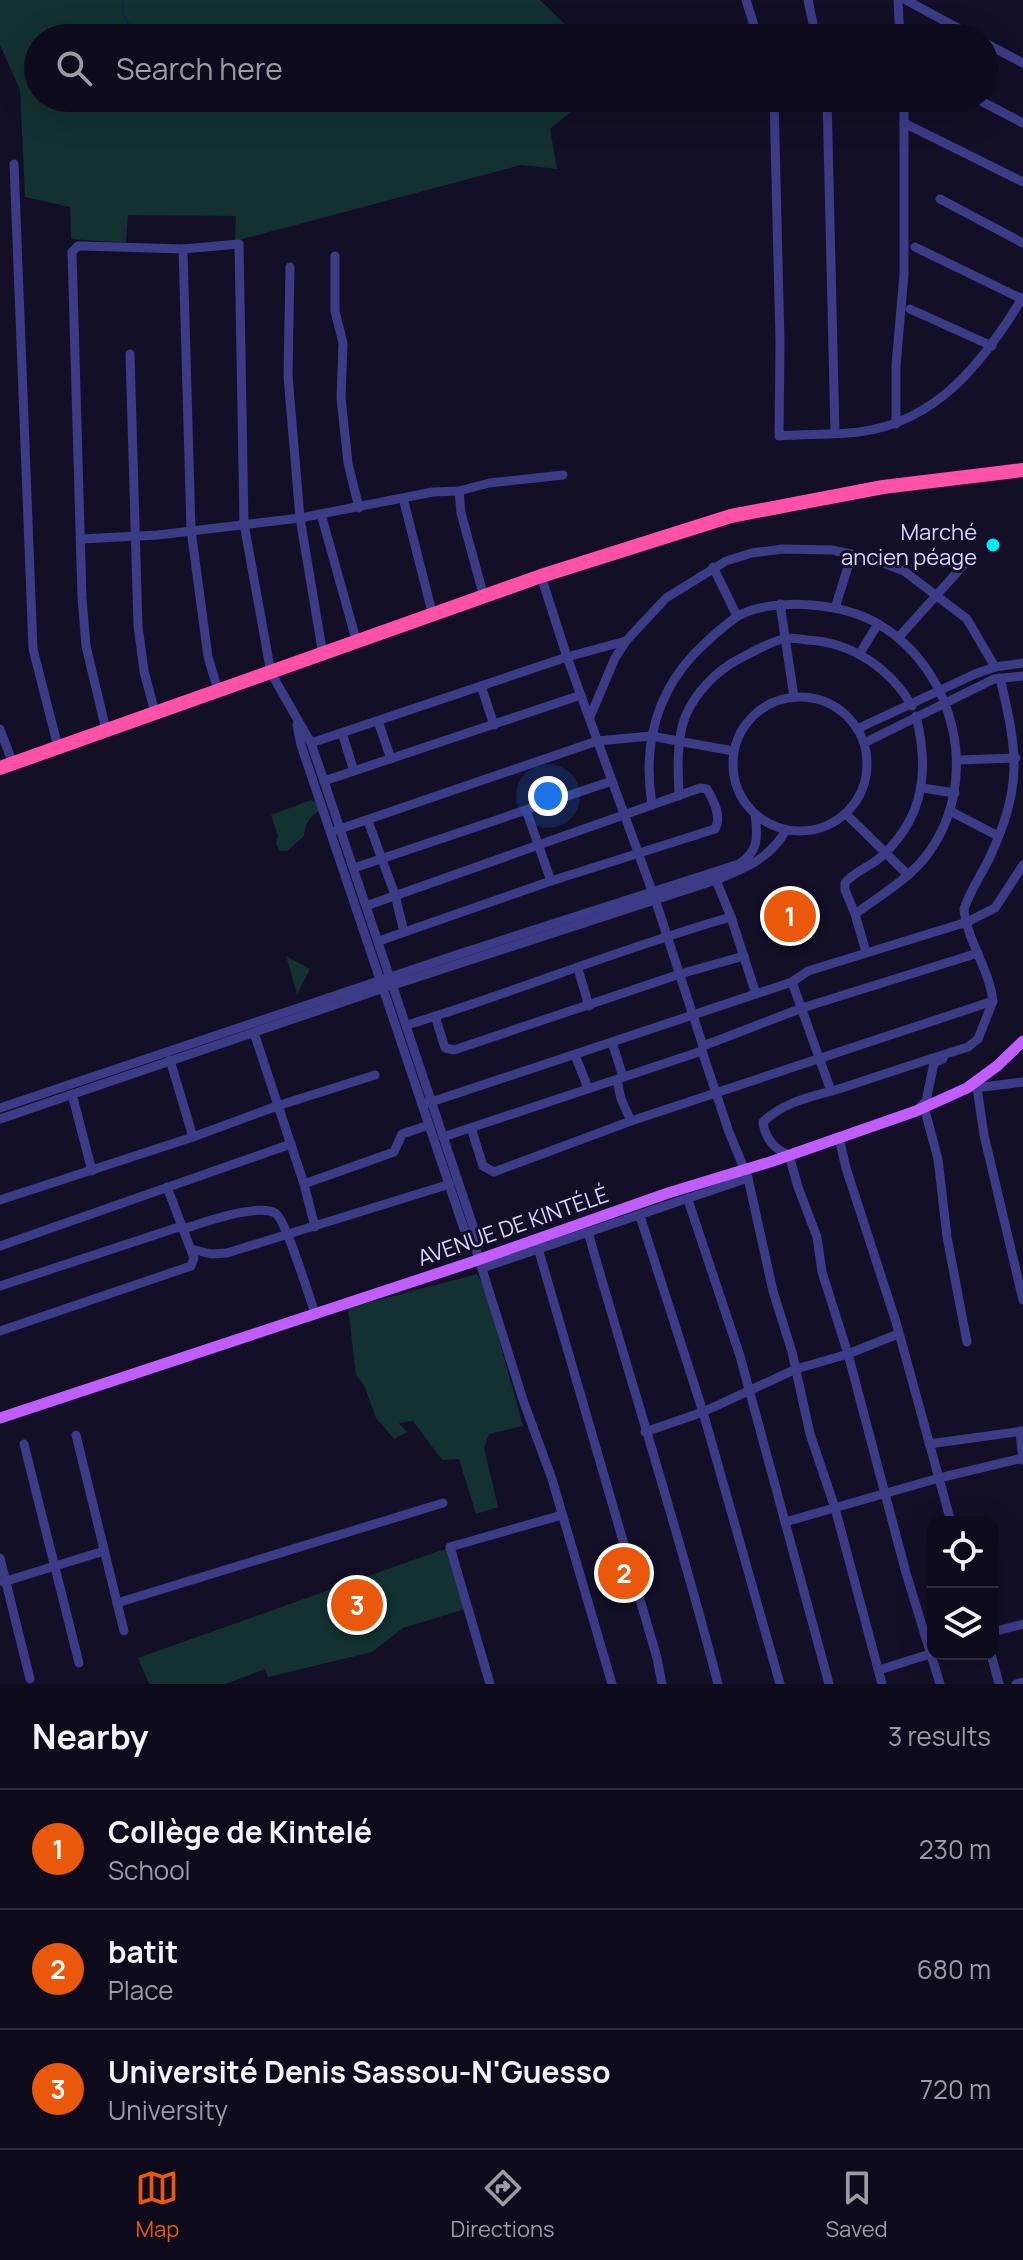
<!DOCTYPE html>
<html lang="en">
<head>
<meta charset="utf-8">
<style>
  body { margin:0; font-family:Manrope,sans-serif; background:#171426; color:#f1f3f6 }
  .controls { position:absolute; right:24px; bottom:24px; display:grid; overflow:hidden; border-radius:16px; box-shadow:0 8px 32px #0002 }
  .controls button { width:72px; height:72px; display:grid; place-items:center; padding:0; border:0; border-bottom:2px solid #2e2b3b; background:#0e0b1d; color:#f1f3f6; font:40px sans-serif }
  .you { position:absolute; left:548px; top:796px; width:28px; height:28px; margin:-20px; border:6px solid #fff; border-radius:50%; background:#1a73e8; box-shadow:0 0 0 12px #1a73e833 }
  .badge { display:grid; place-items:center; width:52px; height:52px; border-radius:50%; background:#ea580c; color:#fff; font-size:26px; font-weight:700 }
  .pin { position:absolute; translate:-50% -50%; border:4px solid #fff; box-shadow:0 2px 8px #0006 }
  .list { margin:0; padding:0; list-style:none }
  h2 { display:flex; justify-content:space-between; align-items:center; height:104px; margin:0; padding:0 32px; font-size:34px }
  h2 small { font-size:26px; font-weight:400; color:#9b9ba4 }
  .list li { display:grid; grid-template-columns:52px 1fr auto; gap:24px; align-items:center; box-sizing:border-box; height:120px; padding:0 32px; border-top:2px solid #2e2b3b }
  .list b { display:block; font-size:30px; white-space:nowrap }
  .list p { margin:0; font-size:26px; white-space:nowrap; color:#9b9ba4 }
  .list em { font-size:26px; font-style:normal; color:#9b9ba4 }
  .icon { flex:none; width:44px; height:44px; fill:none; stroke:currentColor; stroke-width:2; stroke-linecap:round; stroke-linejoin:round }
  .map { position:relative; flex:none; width:1023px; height:1684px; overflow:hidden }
  .search { position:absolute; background:#0e0b1d; box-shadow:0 8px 32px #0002; left:24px; right:24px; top:24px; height:88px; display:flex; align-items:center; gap:20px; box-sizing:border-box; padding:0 28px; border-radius:44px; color:#9b9ba4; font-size:30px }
  .sheet { height:464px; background:#0e0b1d }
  nav { display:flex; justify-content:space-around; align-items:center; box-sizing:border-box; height:112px; border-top:2px solid #2e2b3b; background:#0e0b1d; font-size:22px; color:#9b9ba4 }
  nav a { display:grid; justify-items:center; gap:4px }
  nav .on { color:#ea580c }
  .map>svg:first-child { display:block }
  .green { fill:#123130 }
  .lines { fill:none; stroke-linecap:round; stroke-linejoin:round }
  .stream { stroke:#0e274c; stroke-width:2 }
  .minor { stroke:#3c3b86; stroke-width:9 }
  .major { stroke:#c05dff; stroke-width:11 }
  .highway { stroke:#ff51a7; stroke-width:14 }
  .poi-dot { fill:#02eaff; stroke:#130f27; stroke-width:3 }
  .labels { text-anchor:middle; stroke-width:6; stroke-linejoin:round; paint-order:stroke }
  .poi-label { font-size:22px; fill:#dad6ff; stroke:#130f27; text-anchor:end }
  .street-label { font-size:22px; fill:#dad6ff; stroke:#130f27 }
</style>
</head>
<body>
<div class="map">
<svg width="1023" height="1684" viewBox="0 0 1023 1684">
  <rect width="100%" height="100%" fill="#130f27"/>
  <g class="green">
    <polygon points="0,0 540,0 579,38 38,38 38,98 588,98 550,129 557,169 521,165 235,241 236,216 128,215 126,243 71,239 70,207 25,197 20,90 0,45"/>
    <path d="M311,800l10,6 -1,5c-11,5 -15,13 -16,25l-17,15h-7l-4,-8 2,-7 -7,-21z"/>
    <polygon points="286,956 310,969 297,994"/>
    <polygon points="477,1274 485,1289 523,1426 489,1434 484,1448 498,1507 476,1514 459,1459 442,1460 413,1421 399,1423 407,1432 394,1439 376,1418 364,1385 356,1375 348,1308"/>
    <polygon points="450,1547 469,1608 403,1628 372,1652 268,1677 265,1669 225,1684 149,1684 138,1658"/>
  </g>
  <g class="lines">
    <g class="stream">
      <polyline points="122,0 123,13 136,38"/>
      <path d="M222,98c35,10 46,12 81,0"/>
      <polyline points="355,98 386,109 392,100"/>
    </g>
    <g class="minor">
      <polyline points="746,0 758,38"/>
      <polyline points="808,0 816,38"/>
      <polyline points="898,0 900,38"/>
      <polyline points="906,0 976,38"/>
      <polyline points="985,43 1023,63"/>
      <path d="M774,98l6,244 -1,94c26,-2 54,-1 80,-4 79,-10 125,-71 164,-135"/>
      <polyline points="827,98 835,433"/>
      <polyline points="975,98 1023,123"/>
      <polyline points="904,123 1023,182"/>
      <polyline points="14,164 33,649 58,747"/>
      <polyline points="940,199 1023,243"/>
      <polyline points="915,247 1022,299"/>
      <polyline points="183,249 191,530 208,657 218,690"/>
      <polyline points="335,256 335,311 343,343 341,398 348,463 359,508"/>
      <polyline points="290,267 288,376 300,518 323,655"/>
      <polyline points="910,309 992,346"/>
      <polyline points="130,354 138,626 144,671 155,713"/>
      <polyline points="896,424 896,365 904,274 904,98"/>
      <polyline points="459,491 461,513 484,597"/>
      <polyline points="403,498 433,616"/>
      <polyline points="321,514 357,643"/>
      <polyline points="81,539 158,535 300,518 433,492 459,491 489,483 563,475"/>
      <polyline points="713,567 737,616"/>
      <polyline points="541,576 567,657 655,899 703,1046 702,1051 729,1132 748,1178 773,1291 792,1352 810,1434 835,1508 882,1684"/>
      <polyline points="780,604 794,697"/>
      <polyline points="835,608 852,554"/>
      <polyline points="898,638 970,558"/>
      <polyline points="860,653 878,624"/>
      <polyline points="481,686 494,725"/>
      <circle cx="800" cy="764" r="67"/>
      <polyline points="590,717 615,658 626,641 666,598 726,561 752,553 782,549 832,550 870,558 904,571 967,619 995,667"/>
      <polyline points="378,721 391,759"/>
      <polyline points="297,725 301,745 464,1229 473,1240"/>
      <polyline points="0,729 13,764"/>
      <polyline points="857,729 975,674 995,667 1023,663"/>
      <polyline points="106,730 86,646 82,598 72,252 78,246 82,246 183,249 239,244 244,524 271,673 311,743 324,781 473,1226 473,1240 523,1400 552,1479 612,1684"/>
      <polyline points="342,733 354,771"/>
      <polyline points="311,743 567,657 626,641"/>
      <polyline points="864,743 994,679 1023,676"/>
      <polyline points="958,760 1016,758"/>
      <polyline points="324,781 581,695"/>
      <polyline points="922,788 955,793"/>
      <path d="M679,796c-1,-27 -3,-54 6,-79 10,-24 31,-46 54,-58 14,-7 28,-16 44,-20 7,-2 17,0 24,1 44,2 83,28 105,66"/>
      <path d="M652,805c-9,-57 2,-108 42,-151 12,-12 27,-26 41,-36 19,-13 54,-15 76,-13 25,2 48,7 69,20 76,46 101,155 49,227 -18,26 -48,43 -74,62"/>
      <polyline points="526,810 551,881"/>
      <polyline points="952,812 998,836"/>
      <polyline points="846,814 908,875"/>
      <polyline points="368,821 395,895 404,932"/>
      <polyline points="337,830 597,741 651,736 733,751"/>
      <polyline points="354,868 612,781"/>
      <polyline points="716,880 731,917 756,994"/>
      <path d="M366,906l334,-118 7,1c7,12 15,28 8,40l-164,52 -172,60"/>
      <path d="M866,952l-11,-38 -10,-24v-7c9,-12 28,-17 39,-29 41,-39 45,-86 32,-138"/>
      <polyline points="578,969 589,1006"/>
      <polyline points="792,982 831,1091"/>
      <polyline points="435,1016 445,1048 454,1050 680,974 744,956"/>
      <path d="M407,1025c109,-33 214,-77 324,-108"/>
      <polyline points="254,1033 304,1184 315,1227"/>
      <polyline points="612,1042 623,1077"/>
      <polyline points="703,1046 802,1008 978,953"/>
      <polyline points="575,1055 588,1088"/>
      <polyline points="170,1060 193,1137"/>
      <polyline points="617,1080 621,1099 631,1121"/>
      <polyline points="975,1088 1023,1082"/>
      <polyline points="977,1088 984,1135 1023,1300"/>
      <polyline points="72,1094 92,1171"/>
      <polyline points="422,1105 792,982 808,971 967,922 995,908 1023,865"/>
      <polyline points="920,1107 926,1101 934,1063 943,1059"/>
      <polyline points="924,1107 938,1159 947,1237 967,1342"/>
      <path d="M0,1108l459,-154 280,-90c20,-13 19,-27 16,-50"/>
      <path d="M0,1119l384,-131 332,-108c29,-12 54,-21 70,-50"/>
      <path d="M471,1128l12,38 11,6 137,-51 362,-120c-4,-33 -26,-60 -29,-92 6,-18 17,-34 25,-50 34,-74 29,-105 11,-181"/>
      <polyline points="443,1137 702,1051"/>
      <polyline points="839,1138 846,1168 896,1322 951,1522"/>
      <polyline points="304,1184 394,1152 402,1134 429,1125"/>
      <polyline points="0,1200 193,1137 277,1106 375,1075"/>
      <polyline points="688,1200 740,1356 829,1684"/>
      <polyline points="640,1216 703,1412 780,1684"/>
      <path d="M183,1229c20,-6 74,-26 92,-16 11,6 34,84 40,100"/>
      <path d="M588,1232c43,151 91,300 130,452"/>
      <polyline points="0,1246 291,1144"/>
      <polyline points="538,1248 657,1658 662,1684"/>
      <polyline points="191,1249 211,1254 227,1253 450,1184"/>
      <polyline points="482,1268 748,1178"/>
      <polyline points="0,1286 182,1226"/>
      <polyline points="0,1331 191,1266 194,1258 167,1187"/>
      <polyline points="1020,1431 1023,1460"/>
      <polyline points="645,1432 703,1412 796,1369 848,1354 898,1334"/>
      <polyline points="76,1435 124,1631"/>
      <polyline points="24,1444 79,1663"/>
      <polyline points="929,1444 1023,1431"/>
      <polyline points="785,1522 939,1478 1023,1458"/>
      <polyline points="0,1558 30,1679"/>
      <polyline points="3,1582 104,1551"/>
      <polyline points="117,1603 443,1503"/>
      <polyline points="993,1632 1023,1624"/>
      <polyline points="991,1654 999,1684"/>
      <polyline points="879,1670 933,1653"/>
      <polyline points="490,1684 450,1547 562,1515"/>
      <path d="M940,1684l-34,-111 -58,-219 -26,-82 -5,-35 -19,-50 -9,-32c-15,-6 -24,-17 -26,-33 23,-22 50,-25 79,-34 42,-14 84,-28 126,-41l10,-8 15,-38"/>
      <polyline points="1016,1684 1023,1682"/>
    </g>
    <polyline class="major" points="0,1418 469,1263 668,1193 770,1162 916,1111 967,1088 997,1066 1023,1041"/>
    <polyline class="highway" points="0,768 541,576 731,516 883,487 1023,470"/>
  </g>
  <circle class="poi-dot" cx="993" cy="545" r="8"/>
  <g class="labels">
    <g class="poi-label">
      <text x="977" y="540">Marché<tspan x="977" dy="25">ancien péage</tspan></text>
    </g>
    <g class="street-label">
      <text transform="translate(513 1226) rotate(-19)" y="8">AVENUE DE KINTÉLÉ</text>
    </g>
  </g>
</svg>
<div class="controls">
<button><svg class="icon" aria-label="locate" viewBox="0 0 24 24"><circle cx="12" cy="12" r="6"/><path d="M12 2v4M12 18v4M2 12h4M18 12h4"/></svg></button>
<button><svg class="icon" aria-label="layers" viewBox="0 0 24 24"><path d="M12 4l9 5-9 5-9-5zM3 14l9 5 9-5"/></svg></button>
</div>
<div class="you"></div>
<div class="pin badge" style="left:790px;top:916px">1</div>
<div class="pin badge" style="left:624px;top:1573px">2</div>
<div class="pin badge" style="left:357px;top:1605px">3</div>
<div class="search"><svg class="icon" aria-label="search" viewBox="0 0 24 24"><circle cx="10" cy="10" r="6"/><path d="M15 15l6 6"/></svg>Search here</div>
</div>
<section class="sheet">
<h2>Nearby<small>3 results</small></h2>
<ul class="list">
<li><span class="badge">1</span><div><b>Collège de Kintelé</b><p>School</p></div><em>230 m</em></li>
<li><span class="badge">2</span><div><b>batit</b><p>Place</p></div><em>680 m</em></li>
<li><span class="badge">3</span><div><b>Université Denis Sassou-N'Guesso</b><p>University</p></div><em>720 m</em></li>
</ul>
</section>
<nav>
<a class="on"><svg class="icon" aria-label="map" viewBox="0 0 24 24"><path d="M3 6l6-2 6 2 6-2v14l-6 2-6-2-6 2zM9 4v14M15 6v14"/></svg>Map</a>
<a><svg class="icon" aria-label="directions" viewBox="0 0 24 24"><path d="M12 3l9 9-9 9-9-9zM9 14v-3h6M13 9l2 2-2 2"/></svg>Directions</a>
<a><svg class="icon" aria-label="saved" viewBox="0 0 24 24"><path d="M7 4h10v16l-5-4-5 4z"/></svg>Saved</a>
</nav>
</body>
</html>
